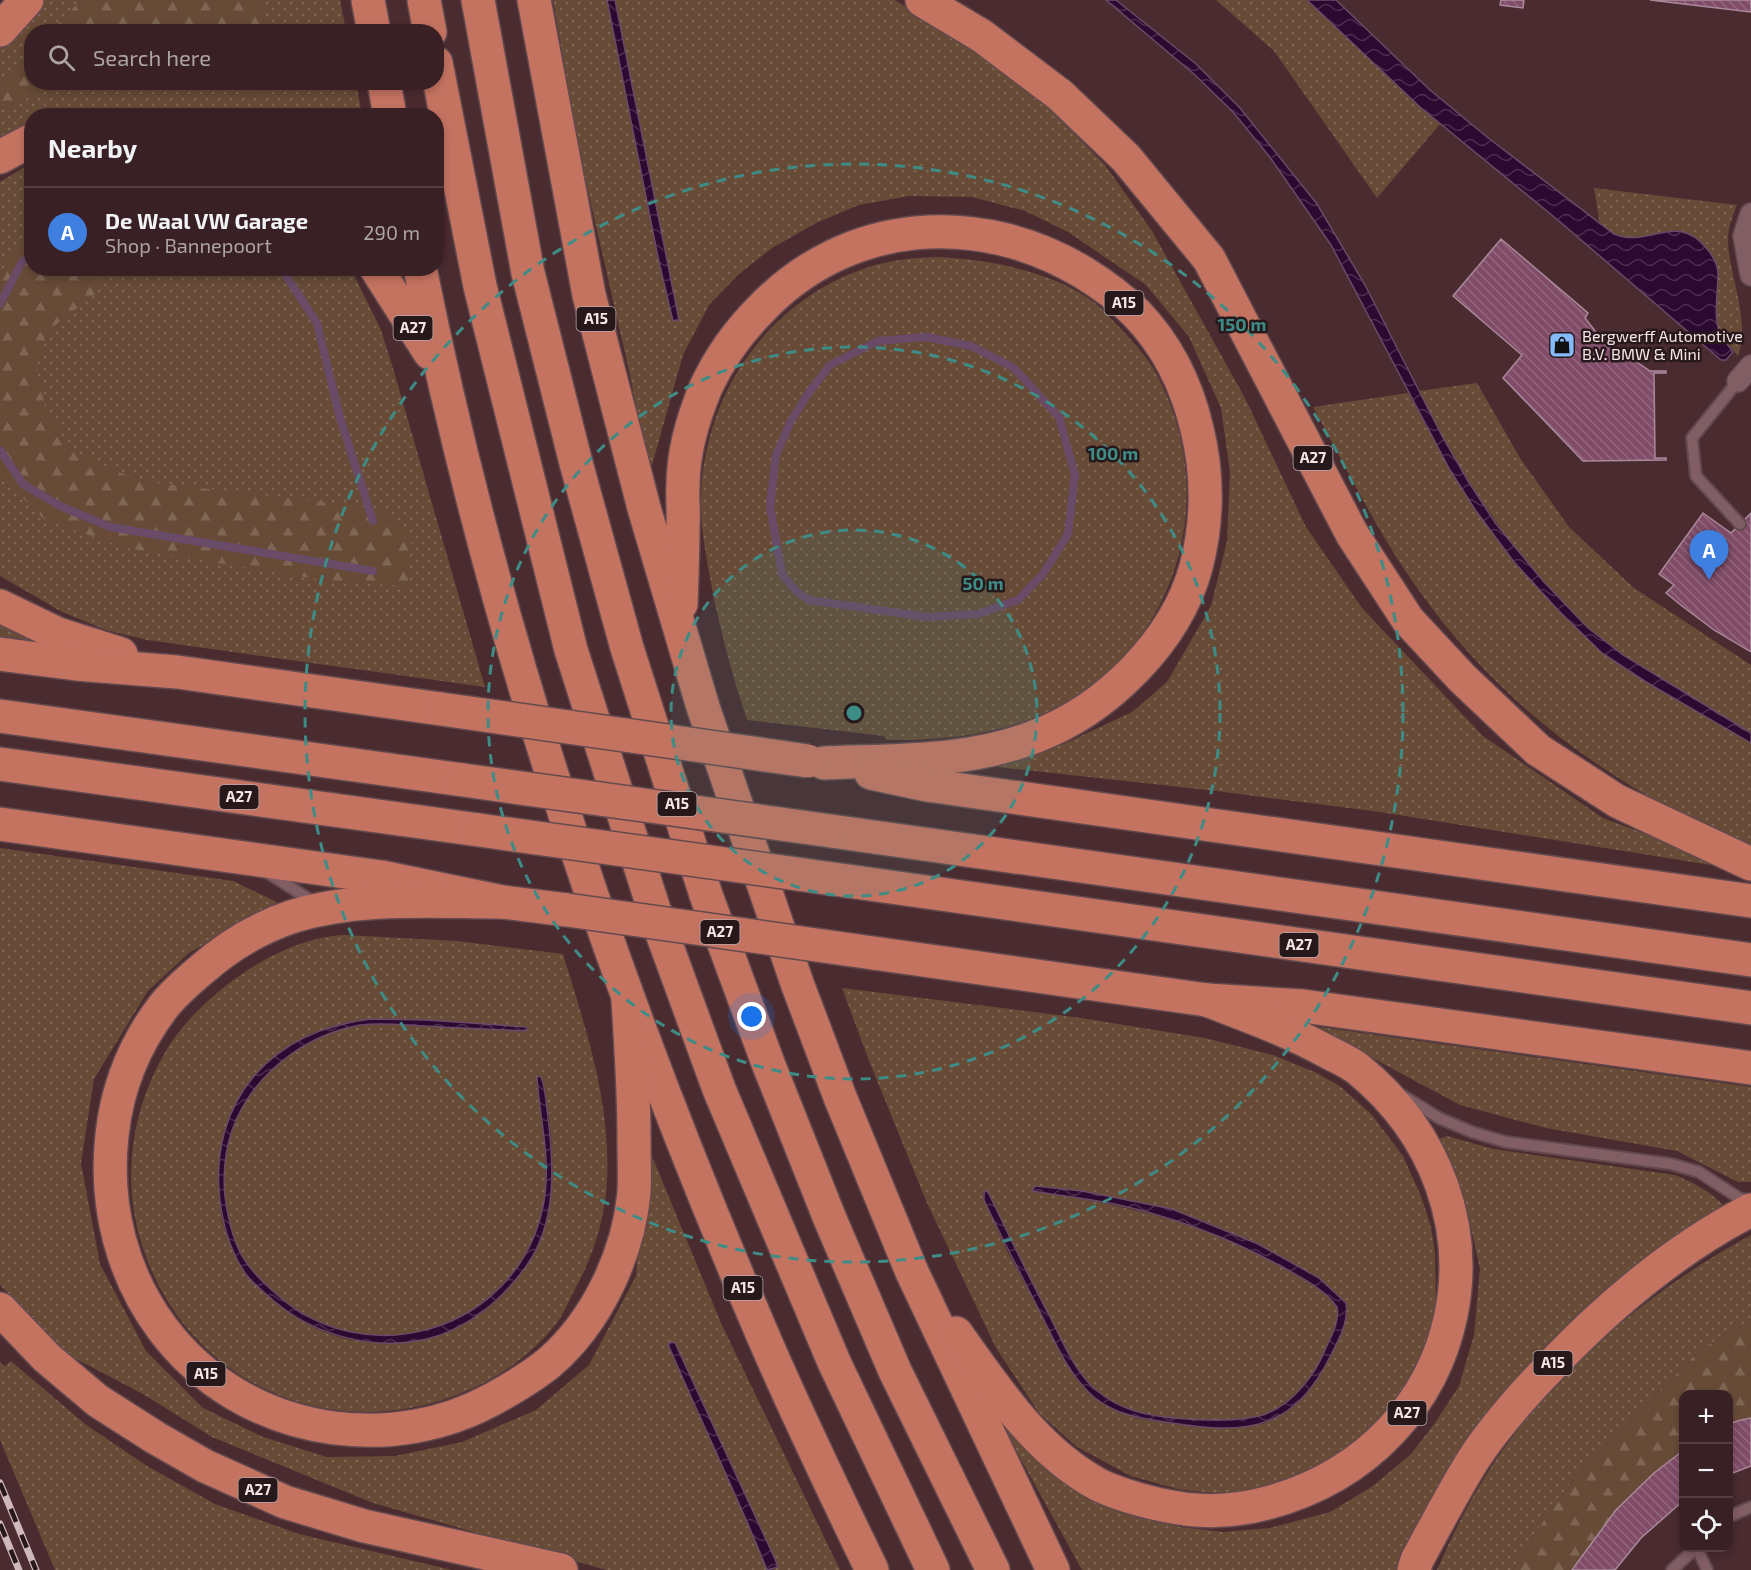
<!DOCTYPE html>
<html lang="en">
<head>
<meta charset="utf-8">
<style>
  body { margin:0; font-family:"Exo 2",sans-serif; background:#3f282c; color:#f1f3f6 }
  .controls { position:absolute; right:18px; bottom:18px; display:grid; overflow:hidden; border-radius:12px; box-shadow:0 3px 9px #0003 }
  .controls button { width:54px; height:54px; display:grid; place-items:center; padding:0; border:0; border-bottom:2px solid #523e41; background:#382024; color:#f1f3f6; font:30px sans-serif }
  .you { position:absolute; left:752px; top:1017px; width:21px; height:21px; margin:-15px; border:4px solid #fff; border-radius:50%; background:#1a73e8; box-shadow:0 0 0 9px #1a73e833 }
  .badge { display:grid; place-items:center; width:39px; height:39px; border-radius:50%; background:#86bbfb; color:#fff; font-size:20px; font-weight:700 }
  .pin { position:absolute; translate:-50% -50px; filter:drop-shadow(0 2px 3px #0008) }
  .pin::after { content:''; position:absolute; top:32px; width:21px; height:18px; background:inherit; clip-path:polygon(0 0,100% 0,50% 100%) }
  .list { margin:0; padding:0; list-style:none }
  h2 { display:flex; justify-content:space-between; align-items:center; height:78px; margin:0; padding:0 24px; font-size:26px }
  h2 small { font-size:20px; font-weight:400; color:#aba3a6 }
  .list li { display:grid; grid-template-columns:39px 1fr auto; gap:18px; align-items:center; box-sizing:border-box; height:90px; padding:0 24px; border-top:2px solid #523e41 }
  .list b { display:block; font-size:22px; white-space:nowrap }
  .list p { margin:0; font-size:20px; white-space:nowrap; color:#aba3a6 }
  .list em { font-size:20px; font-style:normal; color:#aba3a6 }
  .icon { flex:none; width:33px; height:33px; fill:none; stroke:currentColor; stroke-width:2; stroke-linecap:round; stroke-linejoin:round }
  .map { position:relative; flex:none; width:1751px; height:1570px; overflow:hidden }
  .search { position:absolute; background:#382024; box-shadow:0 3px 9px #0003; left:24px; top:24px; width:420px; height:66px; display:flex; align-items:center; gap:15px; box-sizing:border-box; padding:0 21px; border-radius:24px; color:#aba3a6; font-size:22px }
  .panel { position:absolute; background:#382024; box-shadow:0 3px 9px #0003; left:24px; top:108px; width:420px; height:168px; border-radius:24px }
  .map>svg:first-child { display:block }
  .grass { fill:url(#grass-dots); fill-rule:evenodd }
  .forest { fill:url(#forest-firs) }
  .water { fill:url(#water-waves); stroke:#694b67; stroke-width:1.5 }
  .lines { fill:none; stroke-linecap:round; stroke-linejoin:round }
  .stream { stroke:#694b67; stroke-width:8 }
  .building { fill:url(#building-back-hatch); stroke:#aa899a; stroke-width:1.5 }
  .service-casing { stroke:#63494e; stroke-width:14 }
  .minor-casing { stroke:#63494e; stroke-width:24 }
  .motorway-casing { stroke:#63494e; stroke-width:36 }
  .service { stroke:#815e63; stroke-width:10 }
  .minor { stroke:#815e63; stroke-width:21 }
  .motorway { stroke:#c57361; stroke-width:33 }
  .rail-casing { stroke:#cfb8bb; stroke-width:7 }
  .rail { stroke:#27191b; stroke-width:4.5; stroke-dasharray:14; stroke-linecap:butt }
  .motorway-bridge-casing { stroke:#63494e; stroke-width:36; stroke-linecap:butt }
  .motorway-bridge { stroke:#c57361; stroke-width:33 }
  .ring { fill:none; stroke:#3e8c86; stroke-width:3; stroke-dasharray:10 8 }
  .labels { text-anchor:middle; stroke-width:5; stroke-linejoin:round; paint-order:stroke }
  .shield { fill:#27191b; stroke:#b9a7a9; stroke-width:1.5 }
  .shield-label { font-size:15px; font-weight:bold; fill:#f8e4e6 }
  .poi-label { font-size:16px; fill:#f8e4e6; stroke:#27191b; text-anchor:start }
  .centre { fill:#3e8c86; stroke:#27191b; stroke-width:3 }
  .ring-label { font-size:18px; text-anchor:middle; font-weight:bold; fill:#3e8c86; stroke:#27191b; stroke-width:5; stroke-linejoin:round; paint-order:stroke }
</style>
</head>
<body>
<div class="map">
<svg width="1751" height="1570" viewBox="0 0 1751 1570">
  <defs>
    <pattern id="grass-dots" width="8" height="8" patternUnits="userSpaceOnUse" patternTransform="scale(1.5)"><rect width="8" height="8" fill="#674b37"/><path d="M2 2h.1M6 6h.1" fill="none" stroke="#7e6554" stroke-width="1.8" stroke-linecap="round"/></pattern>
    <pattern id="forest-firs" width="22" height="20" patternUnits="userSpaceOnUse" patternTransform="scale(1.5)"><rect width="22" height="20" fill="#674b37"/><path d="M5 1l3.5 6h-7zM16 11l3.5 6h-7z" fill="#7e6554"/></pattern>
    <pattern id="water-waves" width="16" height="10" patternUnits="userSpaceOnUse" patternTransform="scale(1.5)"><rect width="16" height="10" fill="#2c0930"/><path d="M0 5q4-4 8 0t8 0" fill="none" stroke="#4b2d4e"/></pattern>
    <pattern id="building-back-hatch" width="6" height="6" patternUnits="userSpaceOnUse" patternTransform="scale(1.5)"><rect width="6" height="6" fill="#804c68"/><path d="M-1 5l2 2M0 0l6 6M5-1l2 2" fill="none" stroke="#93667e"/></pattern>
  </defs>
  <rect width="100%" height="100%" fill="#4a2b30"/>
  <g class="grass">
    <polygon points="37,0 81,0 51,31 32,32 31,53 0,87 0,42"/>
    <polygon points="261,0 340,0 346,31 265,31"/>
    <polygon points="553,0 607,0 659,262 674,321 678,320 615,0 895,0 974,49 1058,116 1105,165 1152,231 1245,398 1306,527 1362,608 1483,736 1603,818 1742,870 1380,812 1216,791 988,766 1064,744 1132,712 1167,682 1211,606 1227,541 1230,472 1221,408 1189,337 1146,285 1068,232 1025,211 972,197 909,196 859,205 816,223 772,248 739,274 709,305 683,355 652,465 646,461 630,375 580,156"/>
    <polygon points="1216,0 1307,0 1420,107 1440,124 1377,198 1274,51"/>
    <polygon points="75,83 221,83 255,98 272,87 271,83 356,83 362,115 204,116 167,108 119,108 71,115 32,116 31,128 0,145 0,107 4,108 43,91"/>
    <polygon points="31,163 32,268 351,269 381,330 395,375 485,687 147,640 106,630 62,612 0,576 0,182"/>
    <path d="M1594,188l143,17c-5,12 -9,23 -9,36 1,36 23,79 10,115l-17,-21 -4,-9c-1,-22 1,-45 -3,-66 -2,-7 -9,-14 -14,-19 -27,-24 -46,1 -75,-3 -10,-2 -17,-8 -25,-13z"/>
    <path d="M936,257c51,2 117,14 159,46 11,9 20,20 29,29 10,11 21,23 29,36 57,98 41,226 -44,303 -7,7 -15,15 -24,21 -60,39 -128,49 -199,48l-2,-4 -137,-16c-15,-45 -27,-90 -36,-137 -5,-28 -11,-57 -10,-85 2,-104 68,-199 168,-231 21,-7 44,-9 67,-10z"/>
    <path d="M1477,383l43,75 49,69 65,61 117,77v68c-55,-32 -111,-63 -160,-103 -12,-10 -22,-22 -32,-32 -59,-61 -102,-132 -140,-207z"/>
    <path d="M1408,393l42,77 26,41 38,51 45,49 43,42 44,29 105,61v103c-131,-53 -249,-138 -331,-254 -42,-58 -73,-123 -107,-185z"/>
    <polygon points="0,619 51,645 0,637"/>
    <polygon points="0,848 233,881 275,901 283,908 243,922 189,953 148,991 94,1079 81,1163 100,1264 146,1351 203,1408 263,1437 327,1457 395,1456 462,1442 536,1410 589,1365 636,1276 647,1144 721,1323 840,1570 773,1570 778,1567 675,1343 694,1406 742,1506 767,1570 606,1570 373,1503 212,1437 143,1394 34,1337 42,1327 0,1285"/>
    <path d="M345,935l112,6 106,13c23,75 48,148 44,228 -2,37 -14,75 -32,107 -6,11 -11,25 -19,35 -27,34 -62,57 -102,72 -131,49 -272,-18 -313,-154 -19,-63 -10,-128 22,-186 31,-57 115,-119 182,-121zM354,1021l173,10c-13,1 -27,-1 -40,-2 -50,-3 -104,-12 -153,3 -42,13 -85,50 -100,92 -15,41 -13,91 7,131 8,14 21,26 33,37 48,43 120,58 181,29 11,-5 22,-15 32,-23 18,-16 38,-36 47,-58 22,-54 7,-107 3,-162l6,2c10,53 16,109 -3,161 -11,28 -47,70 -75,82 -10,5 -24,6 -35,8 -16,4 -33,11 -49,11 -63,3 -124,-43 -151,-98 -9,-19 -12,-46 -11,-67 2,-23 2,-45 13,-66 26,-51 66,-80 122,-90z"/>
    <path d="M842,988l239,30 124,20 68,17 44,18 24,14 31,28 31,41 18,40 10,31 4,25 1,57 -9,38 -37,65 -76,64 -71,16 -29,1 -37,-4 -46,-13 -54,-29 -38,-34 -43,-65 -69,-145 -58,-142zM1035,1186l47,5 48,9 42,9 34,13 52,22 89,65 -42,87 -17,15 -14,8 -12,5 -67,3 -56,-8 -58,-34 -9,-12 -66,-124 -22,-49 -1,-8 4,-1c20,41 40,82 61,123 13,26 26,57 49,76 10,9 23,16 35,20 31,10 107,15 136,3 25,-11 47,-38 57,-63 6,-13 15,-29 12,-43 -10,-14 -25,-22 -40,-31 -76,-48 -164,-70 -252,-83z"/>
    <polygon points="1319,1027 1751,1087 1751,1182 1738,1182 1677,1151 1546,1128 1460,1105 1363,1053"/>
    <path d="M1447,1136l46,13 182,26c23,10 37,17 54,36l-135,96 -188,263h-324l-110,-199 163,143 45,13 44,5 46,-4 60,-16 43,-26 38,-32 24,-31 24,-37 15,-51 6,-66 -12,-55 -14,-45 -15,-30z"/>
    <path d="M1751,1235v87l-26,12 -27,18 -97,98 -31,34 -30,42 -28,44h-75c17,-39 36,-77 60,-112 65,-93 154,-169 254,-223z"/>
    <polygon points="11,1361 85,1424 147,1466 215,1504 299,1534 452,1570 55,1570 0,1440 0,1362 5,1366"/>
  </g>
  <g class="forest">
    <polygon points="81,0 261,0 265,31 51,31"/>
    <polygon points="31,53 32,82 75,83 43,91 4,108 0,107 0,87"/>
    <polygon points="221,83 271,83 269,96 255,98"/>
    <polygon points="31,235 32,268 104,269 94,295 50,329 35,363 45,406 70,450 139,481 389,510 411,541 408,586 329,581 126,548 45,520 4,479 0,472 0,274 12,254"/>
    <polygon points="1751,1322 1751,1418 1729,1425 1728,1394 1684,1394 1683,1450 1654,1473 1572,1570 1512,1570 1540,1526 1570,1484 1601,1450 1698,1352 1725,1334"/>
  </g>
  <g class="water">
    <polygon points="607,0 615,0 679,320 673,321 659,262"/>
    <polygon points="1106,0 1116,0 1196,64 1240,108 1317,204 1365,285 1442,436 1468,481 1496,524 1543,581 1588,628 1623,655 1751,733 1751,743 1646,682 1602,653 1559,611 1514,562 1476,511 1450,470 1331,245 1269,156 1233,112 1195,75"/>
    <path d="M1307,0h29l94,90 57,47 127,97c35,15 62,-24 93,15 6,7 11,16 11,25 0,16 -5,46 2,59 3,7 9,13 13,19l-7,8h-5l-162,-139 -139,-114z"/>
    <path d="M371,1019l56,1 99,7 2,2 -4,2c-33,-2 -66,-3 -99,-5 -22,-1 -44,-4 -65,-1 -49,9 -94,40 -118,83 -16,28 -21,64 -16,96 3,18 7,36 16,52 8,14 21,26 33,37 91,83 239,38 267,-82 11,-45 -2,-89 -5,-133l1,-2 3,1c5,12 5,27 7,40 6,49 9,105 -21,148 -24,34 -59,64 -100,74 -53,12 -112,-3 -153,-38 -9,-8 -22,-18 -29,-28 -14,-21 -22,-48 -25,-72 -12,-101 52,-171 151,-182z"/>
    <path d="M1035,1186l47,5 90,18 86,35 61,34 27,25c3,19 -7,36 -15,52 -37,75 -83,80 -159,68 -28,-4 -54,-7 -77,-25 -26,-22 -39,-54 -54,-84 -19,-38 -39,-75 -57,-114v-9h3l2,3c20,42 40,83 61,123 13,25 25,55 46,73 11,9 23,16 36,20 31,10 107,15 136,3 25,-10 47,-38 57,-63 6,-13 15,-29 12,-43 -12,-17 -33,-28 -51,-38 -52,-29 -109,-51 -167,-64 -29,-6 -58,-9 -87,-14z"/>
    <path d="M671,1342l4,1 100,216 3,8 -11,3c-30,-76 -67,-150 -99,-226z"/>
  </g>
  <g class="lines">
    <g class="stream">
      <polyline points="281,268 317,323 340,418 373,521"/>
      <polyline points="0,304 22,262 32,255"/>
      <polygon points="926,337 971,346 1014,368 1059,417 1075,475 1068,534 1043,574 1018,600 978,614 926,617 809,600 797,592 782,574 770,506 776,455 791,421 807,395 830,365 878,341"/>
      <polyline points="0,450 23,484 60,506 110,527 373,571"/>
    </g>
  </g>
  <g class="building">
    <polygon points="1501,0 1524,0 1523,8 1500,5"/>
    <polygon points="1650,0 1751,0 1751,12"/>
    <polygon points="1501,239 1588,313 1585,318 1599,336 1650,371 1666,371 1666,373 1654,373 1655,458 1666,458 1666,460 1583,461 1503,378 1522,355 1453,296"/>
    <polygon points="1703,513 1731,533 1751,513 1751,652 1714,630 1682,606 1666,593 1674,585 1659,574"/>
    <polygon points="1751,1418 1751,1466 1728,1475 1728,1425 1737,1421"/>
    <polygon points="1684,1450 1684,1500 1641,1538 1615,1570 1572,1570 1616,1510 1654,1473"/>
  </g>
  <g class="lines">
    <defs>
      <g id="service">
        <polyline points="1738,381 1692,438 1696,476 1740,524"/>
        <polyline points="265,871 315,903"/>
        <polyline points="1397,1092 1439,1118 1472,1132 1506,1142 1671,1164 1699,1172 1739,1198 1751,1201"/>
        <polyline points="1728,1517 1751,1507"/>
        <polyline points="1697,1548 1707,1570"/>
        <polyline points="1672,1570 1696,1548"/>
      </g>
      <g id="minor">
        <polyline points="1751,214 1744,236 1751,275"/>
        <polyline points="1738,381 1751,366"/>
      </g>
      <g id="motorway">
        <polyline points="368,0 374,32"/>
        <polyline points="424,0 430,32"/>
        <polyline points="478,0 528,273 576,463 627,648 706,895 768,1063 830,1219 895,1371 993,1570"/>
        <polyline points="534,0 589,295 644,508 703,707 797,983 840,1097 912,1272 1053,1570"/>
        <polyline points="922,0 982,36 1060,95 1126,158 1209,259 1352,534 1408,620 1462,678 1538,750 1617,801 1751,864"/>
        <polyline points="0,30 27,0"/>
        <polyline points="436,63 480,286 571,650 659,925 719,1089 834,1362 933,1570"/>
        <polyline points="384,82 390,116"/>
        <polyline points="0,157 32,140"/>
        <polyline points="376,268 430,353"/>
        <path d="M420,268c73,364 192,716 338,1056 35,83 75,165 114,246"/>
        <path d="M681,604c1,-27 2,-54 2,-81 1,-12 -1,-25 0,-37 0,-34 10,-68 23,-99 14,-30 32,-55 55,-78 87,-91 218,-100 323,-36 18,11 37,25 52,40 31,32 51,73 61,116 11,45 11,92 -1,138 -20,74 -90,143 -162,170 -68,26 -138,23 -210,26"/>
        <polyline points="0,606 58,634 121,654"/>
        <polyline points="0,654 76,664 177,672 441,709"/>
        <polyline points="0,716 463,780"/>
        <polyline points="0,764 479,830"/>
        <polyline points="871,773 927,785 1751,901"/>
        <polyline points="0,824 381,877 502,902 567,910"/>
        <polyline points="831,831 1751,960"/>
        <polyline points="848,881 1751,1008"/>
        <path d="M502,902c-68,0 -141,-6 -208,14 -34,11 -66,30 -93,54 -13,11 -28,24 -38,37 -29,38 -46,82 -51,128 -16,145 76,273 222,293 54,7 109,-2 157,-28 20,-11 41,-23 59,-38 47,-41 78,-107 84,-169 1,-18 0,-37 0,-54 0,-47 -3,-93 -6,-139"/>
        <polyline points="873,953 1207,1000 1303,1006 1751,1068"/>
        <polyline points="0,1309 47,1358 98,1401 156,1438 205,1466 285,1502 364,1526 561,1570"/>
        <path d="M956,1333c41,57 80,118 143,152 14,7 28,11 42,15 44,12 82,15 126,3 205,-55 255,-300 91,-434 -10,-8 -23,-13 -34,-19 -37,-20 -78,-35 -117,-50"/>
        <path d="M1414,1570l3,-10c18,-33 36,-68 56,-100 22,-34 50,-65 78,-94 59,-62 124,-117 200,-156"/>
      </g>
    </defs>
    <use href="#service" class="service-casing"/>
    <use href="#minor" class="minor-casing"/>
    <use href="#motorway" class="motorway-casing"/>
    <use href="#service" class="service"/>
    <use href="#minor" class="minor"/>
    <use href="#motorway" class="motorway"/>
    <defs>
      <g id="rail">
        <polyline points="0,1483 36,1570"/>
        <polyline points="0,1524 19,1570"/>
      </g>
    </defs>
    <use href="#rail" class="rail-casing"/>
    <use href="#rail" class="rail"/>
    <defs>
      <g id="motorway-bridge">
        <polyline points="441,709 808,761"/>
        <polyline points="463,780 831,831"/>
        <polyline points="479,830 848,881"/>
        <polyline points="567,910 873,953"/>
      </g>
    </defs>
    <use href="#motorway-bridge" class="motorway-bridge-casing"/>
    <use href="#motorway-bridge" class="motorway-bridge"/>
  </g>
  <circle cx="854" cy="713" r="183" fill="#3e8c86" fill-opacity=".12"/>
  <g class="ring">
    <circle cx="854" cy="713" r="183"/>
    <circle cx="854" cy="713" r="366"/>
    <circle cx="854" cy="713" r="549"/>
  </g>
  <defs>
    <symbol id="shop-square" viewBox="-11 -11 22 22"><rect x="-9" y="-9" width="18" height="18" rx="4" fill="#86bbfb" stroke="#27191b"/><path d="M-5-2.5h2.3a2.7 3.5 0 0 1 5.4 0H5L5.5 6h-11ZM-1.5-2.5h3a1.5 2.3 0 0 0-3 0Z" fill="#111"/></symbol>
  </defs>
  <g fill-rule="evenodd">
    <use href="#shop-square" x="1547" y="330" width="30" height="30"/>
  </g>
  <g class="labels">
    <g class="shield">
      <rect x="1104.5" y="291" width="39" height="24" rx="4.5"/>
      <rect x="576.5" y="307" width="39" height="24" rx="4.5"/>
      <rect x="393.5" y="316" width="39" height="24" rx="4.5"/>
      <rect x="1293.5" y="446" width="39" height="24" rx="4.5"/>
      <rect x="219.5" y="785" width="39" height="24" rx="4.5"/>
      <rect x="657.5" y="792" width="39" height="24" rx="4.5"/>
      <rect x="700.5" y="920" width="39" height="24" rx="4.5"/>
      <rect x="1279.5" y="933" width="39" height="24" rx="4.5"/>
      <rect x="723.5" y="1276" width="39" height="24" rx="4.5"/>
      <rect x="1533.5" y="1351" width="39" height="24" rx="4.5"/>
      <rect x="186.5" y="1362" width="39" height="24" rx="4.5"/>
      <rect x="1387.5" y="1401" width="39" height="24" rx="4.5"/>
      <rect x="238.5" y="1478" width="39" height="24" rx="4.5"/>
    </g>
    <g class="shield-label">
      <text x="1124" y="308">A15</text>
      <text x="596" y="324">A15</text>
      <text x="413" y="333">A27</text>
      <text x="1313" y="463">A27</text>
      <text x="239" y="802">A27</text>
      <text x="677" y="809">A15</text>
      <text x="720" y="937">A27</text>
      <text x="1299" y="950">A27</text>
      <text x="743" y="1293">A15</text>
      <text x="1553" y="1368">A15</text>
      <text x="206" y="1379">A15</text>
      <text x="1407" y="1418">A27</text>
      <text x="258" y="1495">A27</text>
    </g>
    <g class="poi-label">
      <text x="1582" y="342">Bergwerff Automotive<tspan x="1582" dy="18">B.V. BMW &amp; Mini</tspan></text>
    </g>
  </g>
  <circle cx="854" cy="713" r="9" class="centre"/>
  <g class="ring-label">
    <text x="1242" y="331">150 m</text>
    <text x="1113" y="460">100 m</text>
    <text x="983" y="590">50 m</text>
  </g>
</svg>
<div class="controls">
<button>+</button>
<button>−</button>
<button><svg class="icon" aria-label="locate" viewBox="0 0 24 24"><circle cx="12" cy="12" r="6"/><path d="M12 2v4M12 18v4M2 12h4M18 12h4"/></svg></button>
</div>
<div class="you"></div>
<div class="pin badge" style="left:1709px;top:580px;background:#3f7fe0">A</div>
<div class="search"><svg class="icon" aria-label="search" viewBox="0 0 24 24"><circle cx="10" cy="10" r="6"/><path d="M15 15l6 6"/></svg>Search here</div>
<section class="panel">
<h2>Nearby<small></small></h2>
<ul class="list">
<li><span class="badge" style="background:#3f7fe0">A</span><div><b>De Waal VW Garage</b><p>Shop · Bannepoort</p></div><em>290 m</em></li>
</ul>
</section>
</div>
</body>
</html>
